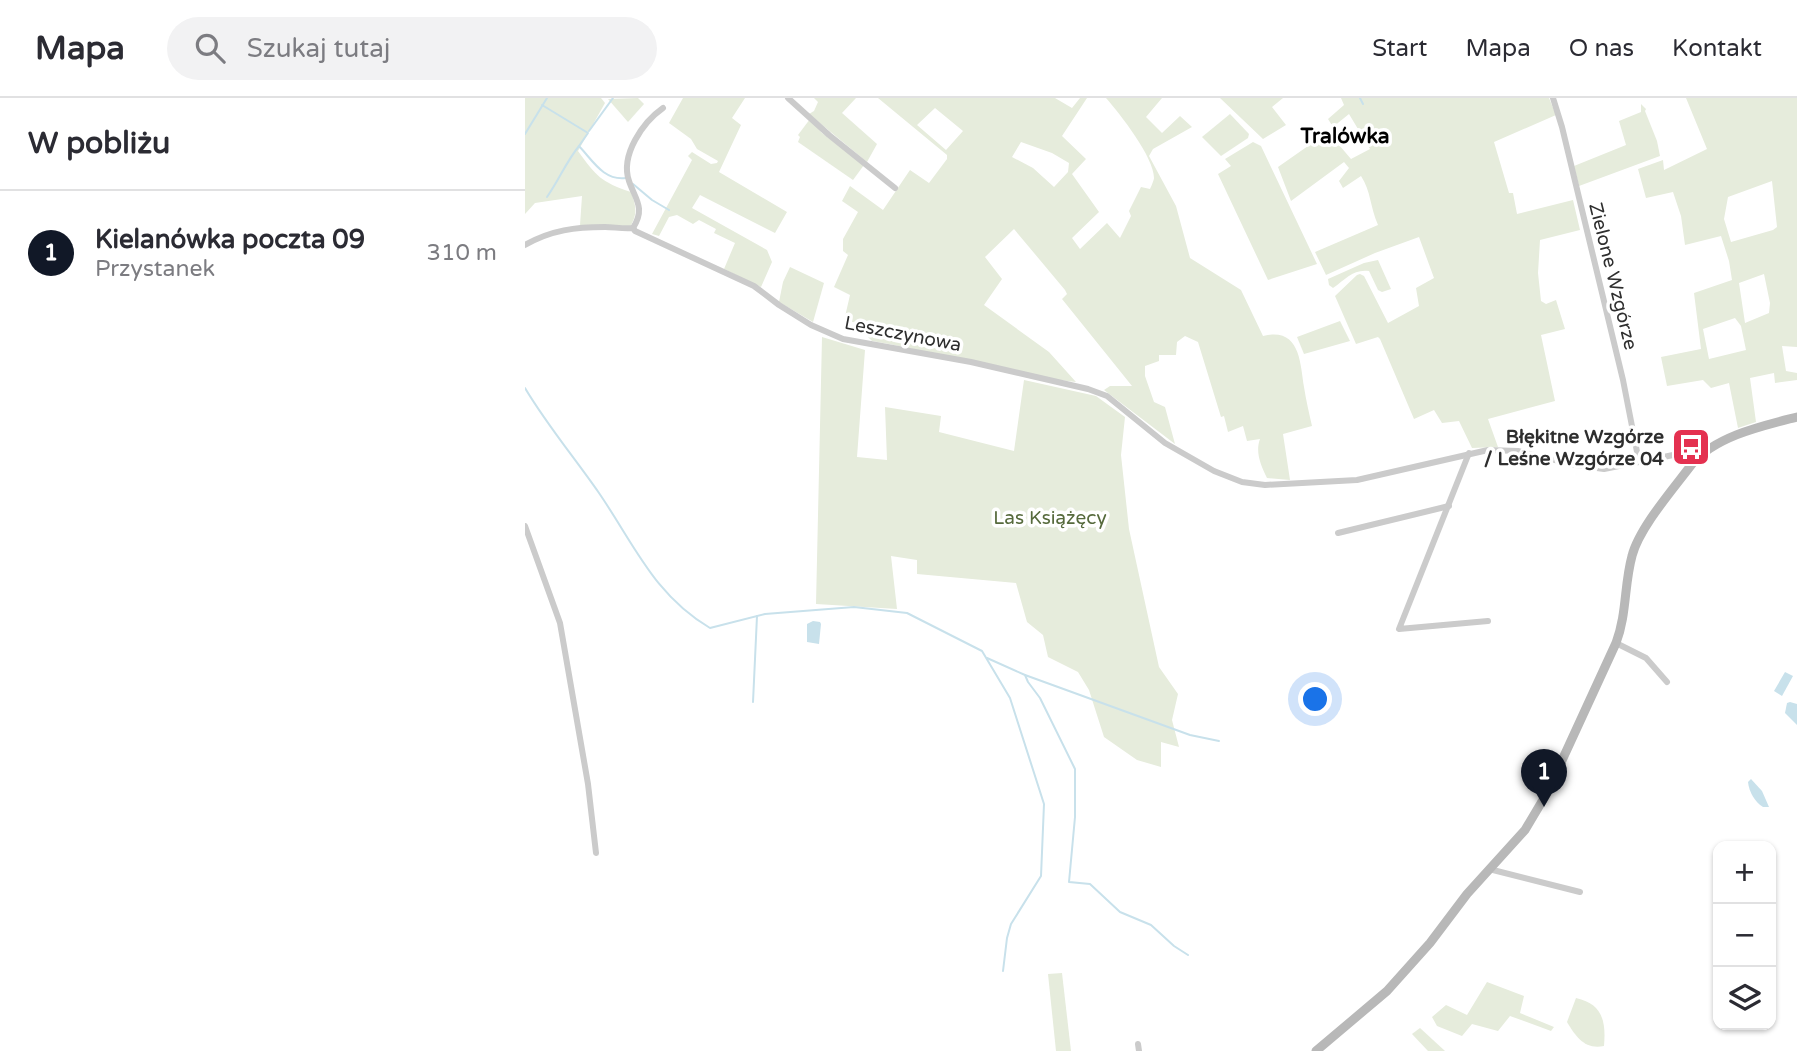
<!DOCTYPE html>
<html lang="pl">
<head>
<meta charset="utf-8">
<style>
  body { margin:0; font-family:"Varela Round",sans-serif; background:#f2f2f3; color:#2b2b33 }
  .controls { position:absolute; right:21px; bottom:21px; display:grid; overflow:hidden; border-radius:14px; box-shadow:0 2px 5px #0004 }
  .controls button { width:63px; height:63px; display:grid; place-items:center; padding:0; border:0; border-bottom:2px solid #e1e1e2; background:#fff; color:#2b2b33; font:35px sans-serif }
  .you { position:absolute; left:791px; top:602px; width:24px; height:24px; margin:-18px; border:5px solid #fff; border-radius:50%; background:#1a73e8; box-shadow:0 0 0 10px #1a73e833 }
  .badge { display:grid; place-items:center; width:46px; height:46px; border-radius:50%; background:#111827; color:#fff; font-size:23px; font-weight:700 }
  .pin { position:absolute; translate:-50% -58px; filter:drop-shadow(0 2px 4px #0008) }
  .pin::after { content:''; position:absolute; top:37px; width:24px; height:21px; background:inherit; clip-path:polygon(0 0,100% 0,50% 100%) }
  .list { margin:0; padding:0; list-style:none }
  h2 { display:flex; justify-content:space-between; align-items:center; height:91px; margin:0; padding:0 28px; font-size:30px }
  h2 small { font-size:23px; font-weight:400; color:#7c7c81 }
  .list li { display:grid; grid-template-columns:46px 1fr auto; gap:21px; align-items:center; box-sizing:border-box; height:126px; padding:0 28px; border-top:2px solid #e1e1e2 }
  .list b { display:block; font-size:26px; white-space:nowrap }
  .list p { margin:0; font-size:23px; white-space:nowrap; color:#7c7c81 }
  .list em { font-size:23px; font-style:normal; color:#7c7c81 }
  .icon { flex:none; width:38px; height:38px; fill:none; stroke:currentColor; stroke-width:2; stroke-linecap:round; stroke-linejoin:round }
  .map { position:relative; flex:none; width:1272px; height:953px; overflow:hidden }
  header { display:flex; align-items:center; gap:42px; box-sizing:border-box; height:98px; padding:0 35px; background:#fff; border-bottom:2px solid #e1e1e2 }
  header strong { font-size:33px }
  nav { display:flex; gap:38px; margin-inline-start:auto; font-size:24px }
  .search { width:490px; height:63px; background:#f2f2f3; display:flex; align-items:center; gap:18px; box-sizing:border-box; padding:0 24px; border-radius:38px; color:#7c7c81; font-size:26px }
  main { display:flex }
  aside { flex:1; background:#fff }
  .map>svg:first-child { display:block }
  .green { fill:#e6ecdc; fill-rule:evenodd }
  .water { fill:#c8e1eb }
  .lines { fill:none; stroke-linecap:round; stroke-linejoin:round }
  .stream { stroke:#c8e1eb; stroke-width:2 }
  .street { stroke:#cbcbcb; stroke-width:6 }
  .secondary { stroke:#b8b8b8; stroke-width:9 }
  .labels { text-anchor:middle; stroke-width:7; stroke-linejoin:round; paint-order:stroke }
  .street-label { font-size:19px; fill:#2e2e2e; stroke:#fff }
  .poi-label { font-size:19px; font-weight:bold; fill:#2e2e2e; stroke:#fff; text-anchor:end }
  .park-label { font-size:19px; fill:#566a3c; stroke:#fff }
  .neighbourhood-label { font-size:21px; font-weight:bold; fill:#000; stroke:#fff }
</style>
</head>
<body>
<header>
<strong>Mapa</strong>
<div class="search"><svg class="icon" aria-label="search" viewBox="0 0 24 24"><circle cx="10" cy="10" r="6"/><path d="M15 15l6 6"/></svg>Szukaj tutaj</div>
<nav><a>Start</a><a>Mapa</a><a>O nas</a><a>Kontakt</a></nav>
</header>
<main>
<aside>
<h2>W pobliżu<small></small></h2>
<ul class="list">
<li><span class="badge">1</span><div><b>Kielanówka poczta 09</b><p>Przystanek</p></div><em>310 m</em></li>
</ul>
</aside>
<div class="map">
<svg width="1272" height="953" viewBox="0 0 1272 953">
  <rect width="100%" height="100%" fill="#fff"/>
  <g class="green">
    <path d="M0,0h76l4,5 -27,48c18,25 23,31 53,41 5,14 7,22 -1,35l-50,-2 2,-29 -47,7 -10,11z"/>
    <polygon points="113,0 119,6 103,24 83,1"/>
    <polygon points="158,0 220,0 207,20 216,27 194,74 262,114 250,135 175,97 167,110 242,152 247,164 236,189 199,171 210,145 189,135 191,131 174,122 168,126 152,117 144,119 134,138 127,136 167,62 163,58 167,54 186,66 192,65 193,63 172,51 166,41 144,25"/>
    <polygon points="289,0 331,0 317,15 352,46 342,64 284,16 289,13 293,4"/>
    <path d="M353,0h177l17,10 8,-10h7l-25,38 24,23 -14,15 27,38 -27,26 8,11 27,-26 13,15 11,-22 -2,-5 12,-24 9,2c1,-2 4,-9 4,-11 0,-21 -34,-64 -48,-80h56l-16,19 16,16 18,-17 12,11 -39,22 -4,7 27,50 14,52 51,32 22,46c37,-9 37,26 41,51 2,13 5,26 8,39l-29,8 7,46 -23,-2c-6,-12 -12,-26 -7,-39l-13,2 -4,-15 -15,6 -4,-16 -3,1 -23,-75 -13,-6 -8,6 -1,13h-17v6l-14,5v10l9,26 11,5 10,37 -71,-54 6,-4h22l-70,-87 5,-5 -2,-4 -51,-61 -29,28 17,22 -18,26 65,47 27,30c-69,-7 -136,-30 -204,-41l-7,-7 4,-10 -25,-3 6,-26 -16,-8 14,-32 -5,-4v-12l15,-27 -16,-11 8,-15 33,24 27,-40 19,13 18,-24v-4zM410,10l28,23 -17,19 -29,-25zM496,44l31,11 17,10 -1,9 -14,15 -21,-19 -21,-11z"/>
    <polygon points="695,0 758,0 747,9 761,27 738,41"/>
    <path d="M816,0h208l7,17 -62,27 15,51h4l4,21 56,-14 7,30 -40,10 -2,33 3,28 5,3 10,-4 9,29 -24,6 14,66 -67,18 10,28 -26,1 -13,-27 -17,2 -8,-13 -20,9 -34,-80 -2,-2 -22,7 -21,-48 22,-21 3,-1 4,2 24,47 31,-17 -3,-18 18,-10 -15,-41 -44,16 -49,22 -11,-23 63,-27c-8,-18 -7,-34 -17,-49l-18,12 -4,-7 10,-13 -5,-6 -53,39 -13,-34 50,-35 23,27 19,-10 -21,-35 -16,13 -5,-8 16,-14z"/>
    <path d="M1161,0h111v249l-15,-1 4,25 11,2v7l-22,3 -1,-10 -24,5 6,44 -18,6 -9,-45 -18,5 -8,-8 -36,6 -6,-29 40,-8 -7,-56 38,-13 -3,-19 -8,-25 -36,9 -4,-29 -8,-24 -27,6 -8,-29 25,-9 1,10 43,-21zM1247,83l5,46 -4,3 -42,12 -7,-23 4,-22zM1239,176l6,29 -1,10 -24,10 -6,-40zM1210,220l6,8 5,24 -37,9 -6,-30z"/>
    <polygon points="1116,6 1121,11 1120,13 1132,43 1135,58 1054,88 1049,68 1101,47 1094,23 1116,14"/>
    <polygon points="705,16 724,36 723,40 696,58 677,39"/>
    <polygon points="285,21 297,35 339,67 328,82 273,44 275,39 273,37"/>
    <polygon points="728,44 736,48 792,166 743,182 693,76 706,68 700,61"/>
    <path d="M853,162l13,29 -9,3 -4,-2 -9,-19c-16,-2 -23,8 -36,17l-4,-3 -1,-6 36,-16z"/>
    <polygon points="265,169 299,185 288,224 254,204 258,184"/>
    <polygon points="815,223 825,243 779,256 772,239"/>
    <polygon points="297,239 340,252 332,359 362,362 360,309 416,318 414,334 489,353 499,282 571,298 600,319 596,357 604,431 634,569 653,596 647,622 654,649 636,644 636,669 612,662 579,639 564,592 553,574 523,559 518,537 502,524 491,485 392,476 392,462 366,458 372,511 291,506"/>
    <polygon points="537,875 546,953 531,953 523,876"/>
    <polygon points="962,884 999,898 995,915 1029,929 1026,933 985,918 973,933 947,926 937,938 912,928 907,919 921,907 942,917"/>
    <path d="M1051,900c27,6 30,24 28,48 -19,4 -28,-9 -37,-24z"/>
    <polygon points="895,930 920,953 903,953 887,936"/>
  </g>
  <g class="water">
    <polygon points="288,523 295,524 296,526 294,546 282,544 282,526"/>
    <polygon points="1260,574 1268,578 1257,598 1249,593"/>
    <polygon points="1265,604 1272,606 1272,627 1260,615 1262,605"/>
    <path d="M1226,681l11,12 7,16h-6c-8,-5 -14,-15 -15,-25z"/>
  </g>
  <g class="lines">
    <g class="stream">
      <polyline points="835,0 838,6"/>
      <path d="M17,7l46,28 -9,13c14,15 25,35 47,32"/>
      <polyline points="64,33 88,0"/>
      <polyline points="0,36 22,0"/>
      <polyline points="108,86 127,102 144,112"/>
      <path d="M22,99c12,-17 19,-35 32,-51"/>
      <path d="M0,290c22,37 49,69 74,105 35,51 55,102 111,135l55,-14 89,-7 53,6 75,38 28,47 34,106 -3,72 -30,48 -4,14 -4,33"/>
      <polyline points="462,560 500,577 503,584 515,600 550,671 550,719 544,784 565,786 595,814 626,827 649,848 663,857"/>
      <polyline points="500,577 665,637 694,643"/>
      <polyline points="228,604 232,518"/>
    </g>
    <g class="street">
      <polyline points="263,0 304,37 370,90"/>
      <polyline points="1028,0 1037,29 1098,282 1114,364"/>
      <polyline points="108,130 110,133 229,188 254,207 286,227 318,241 446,264 563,291 582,298 640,345 689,373 717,384 740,387 832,382 963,352 993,353 1050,367 1079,371 1163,354 1176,355"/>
      <path d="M108,130c13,-20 2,-29 -4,-47 -9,-26 14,-59 34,-73"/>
      <path d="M0,147c26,-15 51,-18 80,-18 9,0 18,2 28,1"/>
      <polyline points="944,355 874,531 963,523"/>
      <polyline points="0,428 35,525 63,686 71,755"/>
      <polyline points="813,435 924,408"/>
      <polyline points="1091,545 1121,560 1142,584"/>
      <polyline points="964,771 1055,794"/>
      <polyline points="613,946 614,953"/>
    </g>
    <path class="secondary" d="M791,953l71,-60 43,-48 37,-49 58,-64 22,-37 69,-150c11,-29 8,-58 16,-87 7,-28 42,-68 60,-92 24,-28 70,-38 105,-47"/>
  </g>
  <defs>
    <symbol id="bus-square" viewBox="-11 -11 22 22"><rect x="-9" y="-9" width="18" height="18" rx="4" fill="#e43150" stroke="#fff"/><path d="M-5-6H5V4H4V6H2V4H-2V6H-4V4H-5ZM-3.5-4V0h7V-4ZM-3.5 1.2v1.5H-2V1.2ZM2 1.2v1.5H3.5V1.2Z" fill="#fff"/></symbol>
  </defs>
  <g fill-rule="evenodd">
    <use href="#bus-square" x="1144" y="327" width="44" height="44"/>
  </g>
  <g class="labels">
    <g class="street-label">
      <text transform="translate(1089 178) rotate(76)" y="7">Zielone Wzgórze</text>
      <text transform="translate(378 235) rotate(11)" y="7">Leszczynowa</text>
    </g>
    <g class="poi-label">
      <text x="1139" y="345">Błękitne Wzgórze<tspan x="1139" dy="22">/ Leśne Wzgórze 04</tspan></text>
    </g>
    <g class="park-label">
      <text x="525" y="426">Las Książęcy</text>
    </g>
    <g class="neighbourhood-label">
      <text x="820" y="45">Tralówka</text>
    </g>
  </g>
</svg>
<div class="controls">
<button>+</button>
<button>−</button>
<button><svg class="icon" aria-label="layers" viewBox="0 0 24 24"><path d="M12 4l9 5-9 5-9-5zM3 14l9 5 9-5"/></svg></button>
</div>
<div class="you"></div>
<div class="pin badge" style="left:1019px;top:709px">1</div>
</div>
</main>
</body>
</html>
